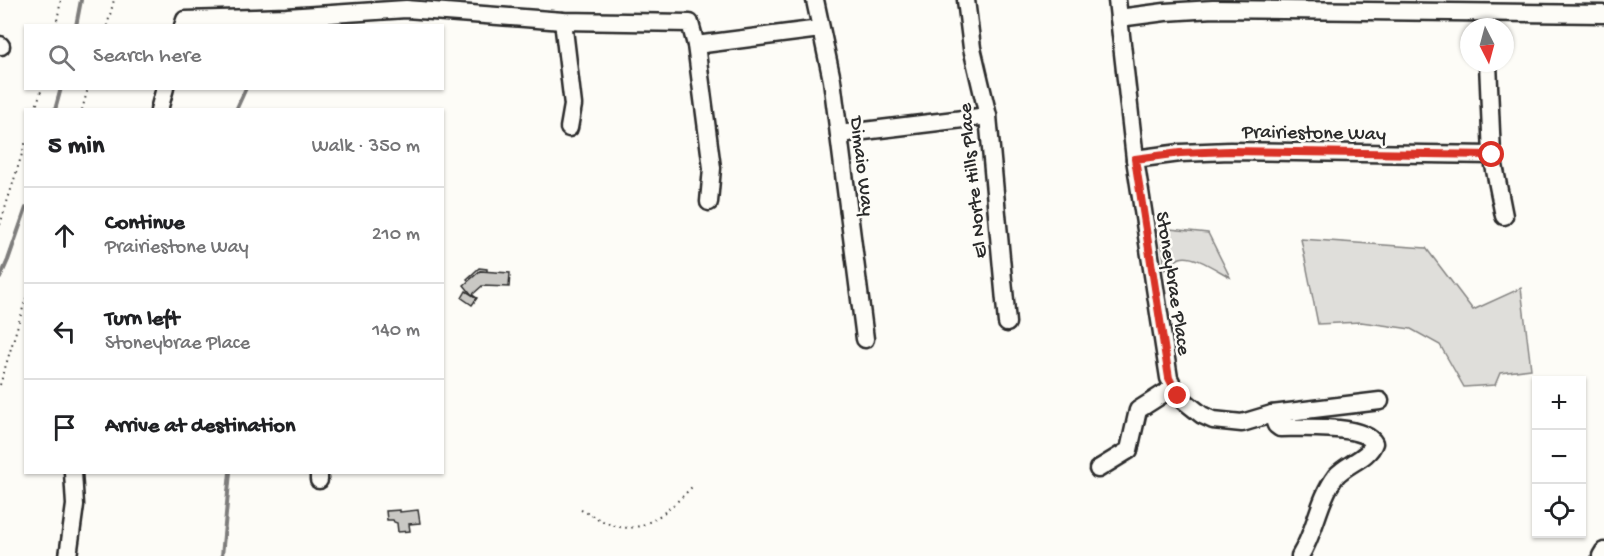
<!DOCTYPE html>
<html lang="en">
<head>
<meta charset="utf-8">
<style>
  body { margin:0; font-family:"Gochi Hand",sans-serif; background:#f6f6f6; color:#202124 }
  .controls { position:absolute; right:18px; bottom:18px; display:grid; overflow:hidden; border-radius:0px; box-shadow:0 2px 4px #0004 }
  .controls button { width:54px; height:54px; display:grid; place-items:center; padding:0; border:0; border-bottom:2px solid #e0e0e0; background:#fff; color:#202124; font:30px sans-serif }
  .compass { position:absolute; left:1460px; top:18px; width:54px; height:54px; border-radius:50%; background:#fff; box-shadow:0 2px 4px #0004; rotate:174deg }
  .stop { position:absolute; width:18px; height:18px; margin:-14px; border:4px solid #d93025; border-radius:50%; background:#fff }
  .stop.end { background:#d93025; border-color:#fff; box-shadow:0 2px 6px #0008 }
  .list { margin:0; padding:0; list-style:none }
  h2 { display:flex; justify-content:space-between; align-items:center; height:78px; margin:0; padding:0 24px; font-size:26px }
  h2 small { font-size:20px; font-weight:400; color:#757577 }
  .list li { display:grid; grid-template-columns:39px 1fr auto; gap:18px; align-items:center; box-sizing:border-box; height:96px; padding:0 24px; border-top:2px solid #e0e0e0 }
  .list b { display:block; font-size:22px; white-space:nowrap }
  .list p { margin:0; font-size:20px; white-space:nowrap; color:#757577 }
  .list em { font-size:20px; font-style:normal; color:#757577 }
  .icon { flex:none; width:33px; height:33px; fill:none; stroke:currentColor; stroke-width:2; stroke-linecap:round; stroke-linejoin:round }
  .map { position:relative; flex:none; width:1604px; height:556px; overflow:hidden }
  .search { position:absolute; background:#fff; box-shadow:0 2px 4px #0004; left:24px; top:24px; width:420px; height:66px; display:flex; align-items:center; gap:15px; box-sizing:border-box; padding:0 21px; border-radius:0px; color:#757577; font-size:22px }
  .panel { position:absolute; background:#fff; box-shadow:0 2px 4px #0004; left:24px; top:108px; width:420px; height:366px; border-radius:0px }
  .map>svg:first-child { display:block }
  .green { fill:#dfdeda; stroke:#858482; stroke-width:1.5 }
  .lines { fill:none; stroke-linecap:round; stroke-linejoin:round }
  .stream { stroke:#7e7d7b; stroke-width:4 }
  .building { fill:#c9c8c4; stroke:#2b2b2b; stroke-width:1.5 }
  .minor-casing { stroke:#2b2b2b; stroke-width:21 }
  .path { stroke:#2b2b2b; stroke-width:2; stroke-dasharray:1.5 4.5; stroke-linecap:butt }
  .minor { stroke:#fdfcf7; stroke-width:16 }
  .route { stroke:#d93025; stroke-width:8 }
  .labels { text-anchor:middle; stroke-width:5; stroke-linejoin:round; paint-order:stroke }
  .street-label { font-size:20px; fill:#2b2b2b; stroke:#fdfcf7 }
</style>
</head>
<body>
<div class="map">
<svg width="1604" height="556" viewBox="0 0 1604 556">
  <rect width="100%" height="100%" fill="#fdfcf7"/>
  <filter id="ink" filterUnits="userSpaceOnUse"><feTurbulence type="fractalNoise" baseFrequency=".0167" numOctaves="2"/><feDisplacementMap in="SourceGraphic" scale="12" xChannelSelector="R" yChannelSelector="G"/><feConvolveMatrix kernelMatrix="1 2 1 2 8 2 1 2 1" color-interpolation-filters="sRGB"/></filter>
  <g filter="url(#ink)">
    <g class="green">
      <path d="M1160,228l48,5 22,44c-12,-6 -37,-24 -50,-19 -5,2 -11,8 -15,12z"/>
      <polygon points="1301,239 1426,248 1473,310 1521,288 1531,369 1500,373 1495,385 1464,387 1440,345 1411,329 1361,322 1318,324"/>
    </g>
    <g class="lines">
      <g class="stream">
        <polyline points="76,26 81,0"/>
        <polyline points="55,110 61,88"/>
        <polyline points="236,110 246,88"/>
        <polyline points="0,278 8,260 26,208"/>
        <polyline points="222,556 230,472"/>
      </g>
    </g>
    <g class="building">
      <polygon points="479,268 487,269 487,272 480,271 469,281 467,279"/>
      <polygon points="480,271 510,273 509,287 482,286 472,295 464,285"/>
      <polygon points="466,291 477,298 472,305 462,298"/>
      <polygon points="400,510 400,512 418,510 420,523 409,524 410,531 398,532 397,523 394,522 393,520 387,520 386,511"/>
    </g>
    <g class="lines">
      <defs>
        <g id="minor">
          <polyline points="815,0 832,80 865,339"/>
          <polyline points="966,0 972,48 988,116 1007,323"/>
          <polyline points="1117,0 1135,159 1169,378 1178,396 1202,415 1213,420 1242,423 1272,414 1380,401"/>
          <polyline points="1119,18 1165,12 1213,9 1604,14"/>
          <polyline points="563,21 573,105 569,128"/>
          <polyline points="183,26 185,20 287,17 406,9 563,21 690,23 696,45 712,168 709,202"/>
          <polyline points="0,45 1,46"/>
          <polyline points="696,45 820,29"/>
          <polyline points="1488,63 1492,155 1504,216"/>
          <polyline points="159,110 165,88"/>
          <polyline points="839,134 988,116"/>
          <polyline points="1135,159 1180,153 1230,151 1492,155"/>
          <path d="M1272,414l4,11 4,3c22,0 83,-4 94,15 -5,15 -28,21 -38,33 -18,24 -20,55 -36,80"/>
          <polyline points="1098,469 1129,450 1138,410 1174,387"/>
          <polyline points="319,480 319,472"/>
          <polyline points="68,556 75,505 73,472"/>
          <polyline points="1601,556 1604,551"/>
        </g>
      </defs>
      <use href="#minor" class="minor-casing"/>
      <g class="path">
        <polyline points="56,26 61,0"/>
        <polyline points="107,26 114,0"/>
        <polyline points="35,110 42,88"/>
        <polyline points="82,110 88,88"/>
        <polyline points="0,225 26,141"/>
        <polyline points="0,385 26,298"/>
        <path d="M581,510c13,6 26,15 39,17 27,6 55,-23 72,-40"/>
      </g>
      <use href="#minor" class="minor"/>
    </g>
  </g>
  <g class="lines" filter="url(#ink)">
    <polyline class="route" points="1178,396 1169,378 1135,159 1180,153 1230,151 1492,155"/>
  </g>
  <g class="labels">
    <g class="street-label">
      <text transform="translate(1314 131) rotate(1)" y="7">Prairiestone Way</text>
      <text transform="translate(864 166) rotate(83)" y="7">Dimaio Way</text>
      <text transform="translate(971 181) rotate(-96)" y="7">El Norte Hills Place</text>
      <text transform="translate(1175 283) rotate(81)" y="7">Stoneybrae Place</text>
    </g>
  </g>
</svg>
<div class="controls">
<button>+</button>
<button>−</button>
<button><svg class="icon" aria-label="locate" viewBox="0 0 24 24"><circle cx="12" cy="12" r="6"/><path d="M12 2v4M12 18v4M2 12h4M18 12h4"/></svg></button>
</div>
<svg class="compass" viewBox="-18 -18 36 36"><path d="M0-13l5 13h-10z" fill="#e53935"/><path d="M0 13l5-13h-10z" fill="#757577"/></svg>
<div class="stop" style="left:1492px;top:155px"></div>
<div class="stop end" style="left:1178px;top:396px"></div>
<div class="search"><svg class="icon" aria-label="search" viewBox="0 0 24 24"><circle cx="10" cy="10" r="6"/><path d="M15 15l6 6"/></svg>Search here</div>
<section class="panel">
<h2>5 min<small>Walk · 350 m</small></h2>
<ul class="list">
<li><svg class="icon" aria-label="ahead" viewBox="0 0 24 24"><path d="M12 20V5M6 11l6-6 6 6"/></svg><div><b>Continue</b><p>Prairiestone Way</p></div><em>210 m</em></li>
<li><svg class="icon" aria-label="left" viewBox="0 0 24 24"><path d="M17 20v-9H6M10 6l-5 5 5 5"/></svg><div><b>Turn left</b><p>Stoneybrae Place</p></div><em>140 m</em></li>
<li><svg class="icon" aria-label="arrive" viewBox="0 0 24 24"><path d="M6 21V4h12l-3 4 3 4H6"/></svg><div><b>Arrive at destination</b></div></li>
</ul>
</section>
</div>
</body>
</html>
